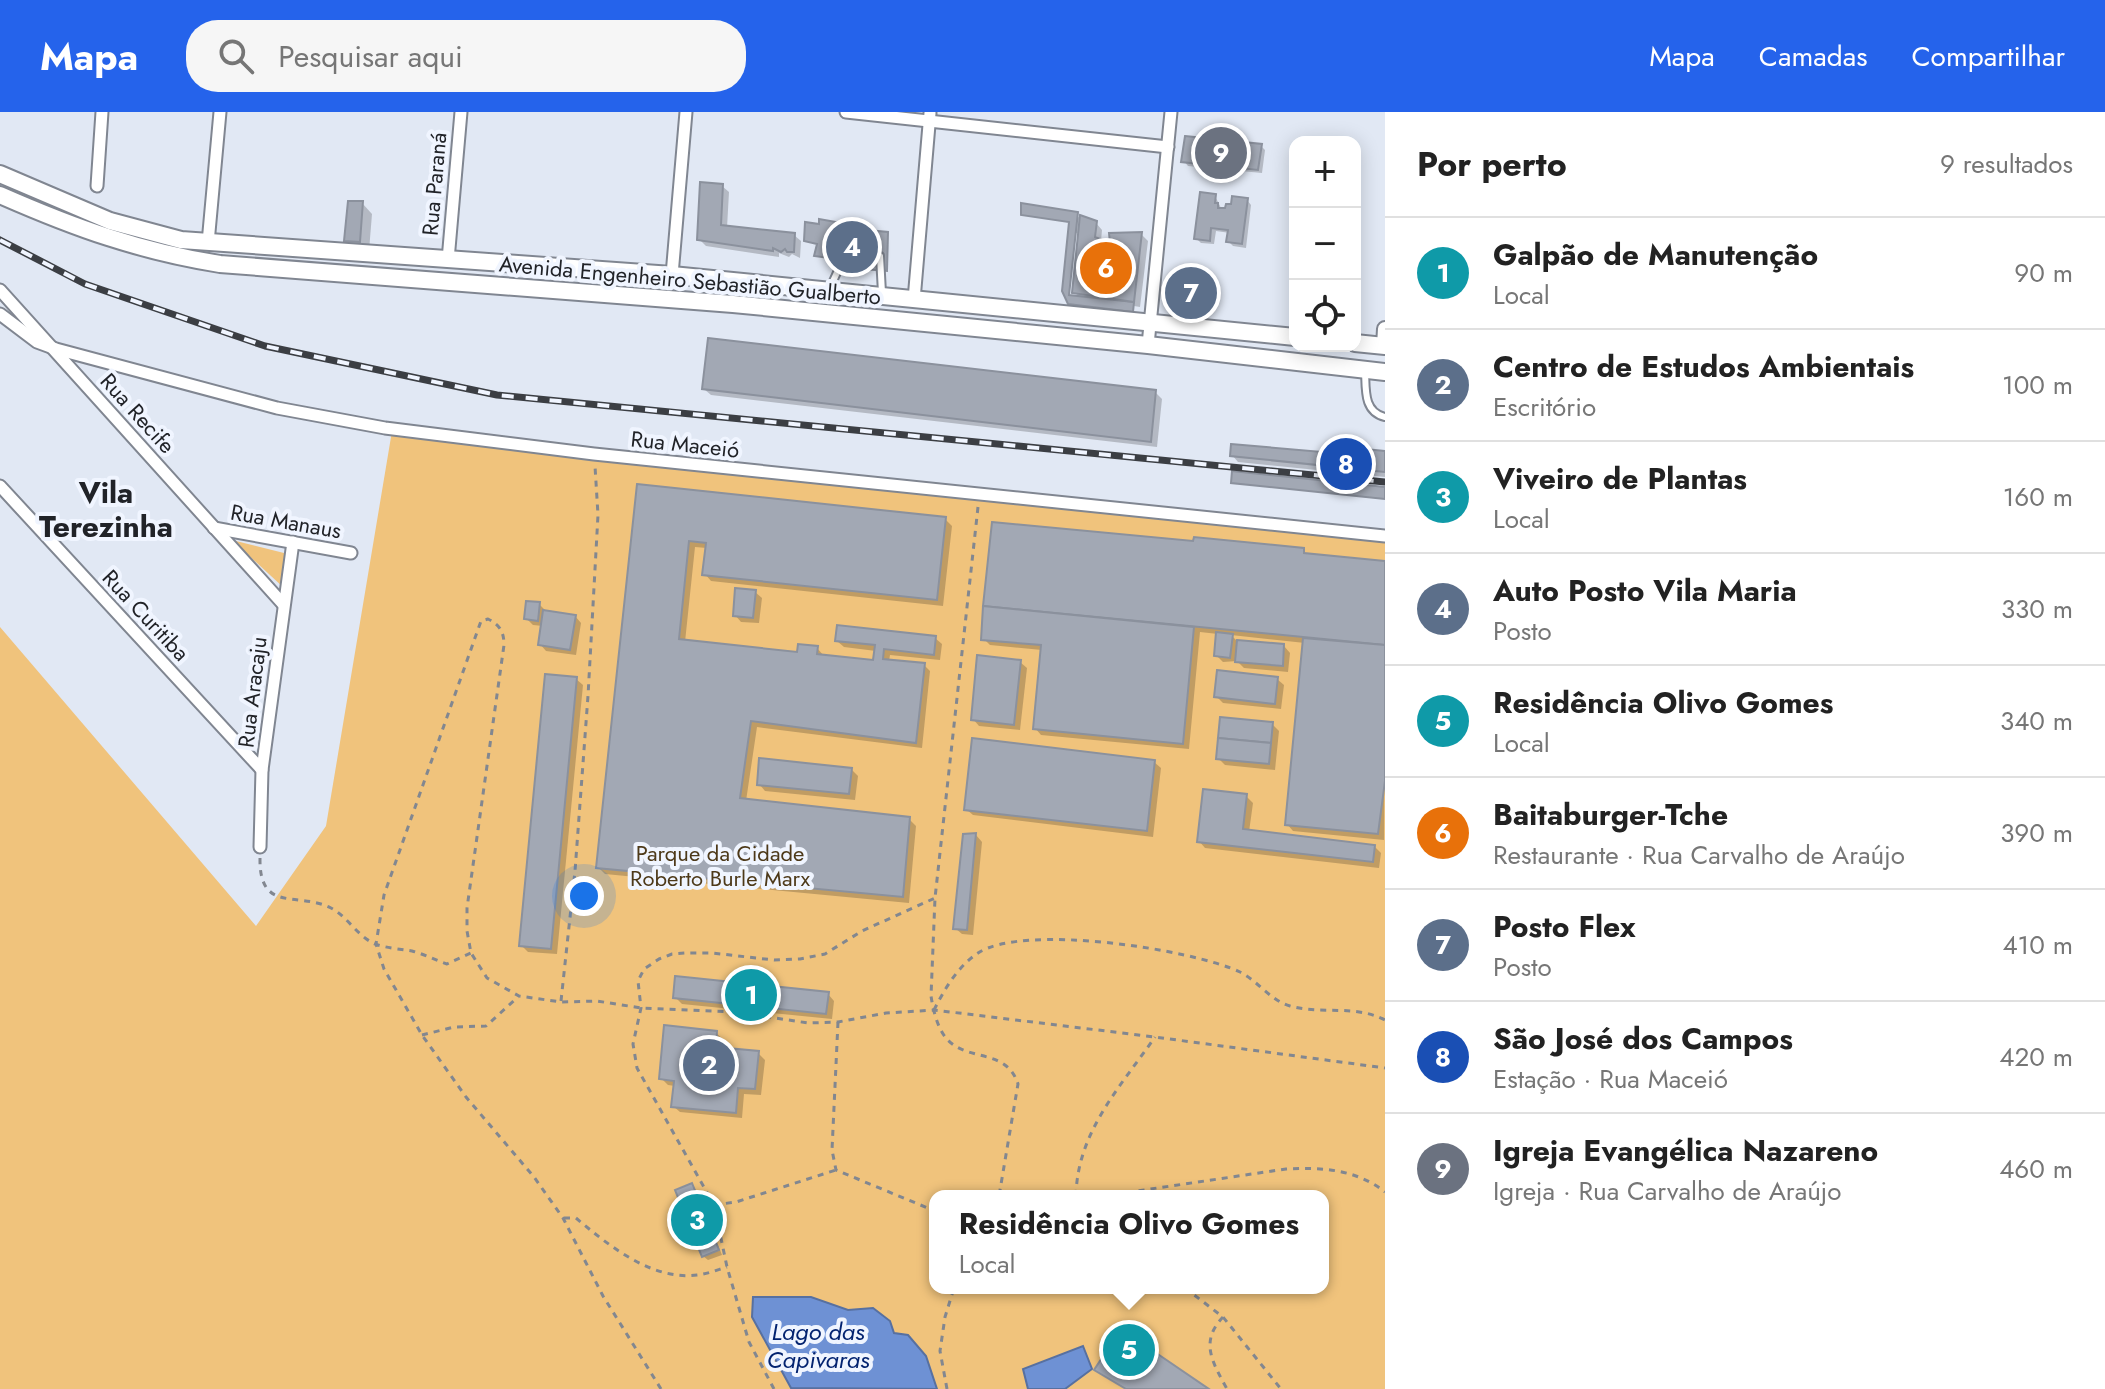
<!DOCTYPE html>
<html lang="pt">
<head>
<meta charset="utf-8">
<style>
  body { margin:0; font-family:Jost,sans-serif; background:#f6f6f6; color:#222 }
  .controls { position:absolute; right:24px; top:24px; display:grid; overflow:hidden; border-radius:16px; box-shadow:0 4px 20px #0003 }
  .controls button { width:72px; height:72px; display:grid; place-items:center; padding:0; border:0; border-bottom:2px solid #e0e0e0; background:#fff; color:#222; font:40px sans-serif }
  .you { position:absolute; left:584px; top:784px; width:28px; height:28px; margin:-20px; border:6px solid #fff; border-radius:50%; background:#1a73e8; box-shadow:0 0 0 12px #1a73e833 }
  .badge { display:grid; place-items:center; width:52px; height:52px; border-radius:50%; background:#2563eb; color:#fff; font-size:26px; font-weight:700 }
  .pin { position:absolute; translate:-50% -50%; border:4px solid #fff; box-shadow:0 2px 8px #0006 }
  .popup { position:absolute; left:929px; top:1078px; width:400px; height:104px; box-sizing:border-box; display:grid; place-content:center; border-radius:16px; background:#fff; filter:drop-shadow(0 2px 6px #0005); font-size:26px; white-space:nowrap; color:#767676 }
  .popup b { font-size:30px; color:#222 }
  .popup::after { content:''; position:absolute; left:50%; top:100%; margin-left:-16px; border:16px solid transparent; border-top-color:#fff }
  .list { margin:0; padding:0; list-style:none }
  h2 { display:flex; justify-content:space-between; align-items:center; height:104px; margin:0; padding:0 32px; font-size:34px }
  h2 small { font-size:26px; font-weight:400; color:#767676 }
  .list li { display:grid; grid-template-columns:52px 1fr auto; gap:24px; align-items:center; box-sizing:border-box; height:112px; padding:0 32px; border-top:2px solid #e0e0e0 }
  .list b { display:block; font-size:30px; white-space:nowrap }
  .list p { margin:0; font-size:26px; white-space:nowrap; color:#767676 }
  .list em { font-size:26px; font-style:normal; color:#767676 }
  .icon { flex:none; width:44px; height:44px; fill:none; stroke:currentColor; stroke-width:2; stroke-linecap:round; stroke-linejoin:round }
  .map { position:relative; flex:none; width:1385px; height:1277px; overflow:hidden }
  header { display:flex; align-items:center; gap:48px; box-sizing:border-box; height:112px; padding:0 40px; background:#2563eb; color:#fff }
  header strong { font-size:38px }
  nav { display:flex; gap:44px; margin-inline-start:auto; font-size:28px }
  .search { width:560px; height:72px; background:#f6f6f6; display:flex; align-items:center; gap:20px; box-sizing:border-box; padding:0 28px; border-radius:32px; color:#767676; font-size:30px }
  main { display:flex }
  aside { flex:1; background:#fff }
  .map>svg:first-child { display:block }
  .green { fill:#f0c37c; fill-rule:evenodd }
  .water { fill:#6e91d4; stroke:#5770a0; stroke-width:2 }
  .shadow { fill:#0003; fill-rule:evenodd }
  .building { fill:#a2a8b4; stroke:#8b919d; stroke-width:2 }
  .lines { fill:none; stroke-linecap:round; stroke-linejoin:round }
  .service-casing { stroke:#808691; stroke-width:10 }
  .minor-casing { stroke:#808691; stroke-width:15 }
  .tertiary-casing { stroke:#808691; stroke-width:18 }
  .secondary-casing { stroke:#808691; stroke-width:20 }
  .path { stroke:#828790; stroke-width:3; stroke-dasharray:6 6; stroke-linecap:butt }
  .service { stroke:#fff; stroke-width:6 }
  .minor { stroke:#fff; stroke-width:11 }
  .tertiary { stroke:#fff; stroke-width:14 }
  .secondary { stroke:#fff; stroke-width:16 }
  .rail-casing { stroke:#3b3e43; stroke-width:7 }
  .rail { stroke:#f0f5ff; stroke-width:4; stroke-dasharray:12; stroke-linecap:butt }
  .labels { text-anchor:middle; stroke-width:8; stroke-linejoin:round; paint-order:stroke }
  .street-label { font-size:22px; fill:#212328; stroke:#f0f5ff }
  .park-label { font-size:22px; fill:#4d3919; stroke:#f0f5ff }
  .water-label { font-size:24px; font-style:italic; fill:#032370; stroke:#f0f5ff }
  .district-label { font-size:30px; font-weight:bold; fill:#212328; stroke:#f0f5ff }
</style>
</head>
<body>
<header>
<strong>Mapa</strong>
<div class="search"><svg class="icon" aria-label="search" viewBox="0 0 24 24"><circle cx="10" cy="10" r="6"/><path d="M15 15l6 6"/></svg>Pesquisar aqui</div>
<nav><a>Mapa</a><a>Camadas</a><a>Compartilhar</a></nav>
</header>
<main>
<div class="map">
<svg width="1385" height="1277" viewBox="0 0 1385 1277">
  <rect width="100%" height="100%" fill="#e1e8f4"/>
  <g class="green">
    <path d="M392,319l993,109v849h-1385v-762l256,299 70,-100zM935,1084h388v92h-388z"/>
    <polygon points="232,428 288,442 284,476"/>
  </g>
  <g class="water">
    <polygon points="753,1185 811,1185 848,1198 873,1196 890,1209 894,1221 908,1223 926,1244 937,1277 791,1276 752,1205"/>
    <polygon points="1083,1234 1092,1257 1065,1277 1028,1277 1023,1257"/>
  </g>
  <g class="shadow">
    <polygon points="1261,34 1265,38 1262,61 1188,54 1184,49"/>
    <polygon points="722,74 729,80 727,116 794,123 801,129 800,146 792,142 789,145 779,141 779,145 706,134 699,127"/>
    <polygon points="1215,84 1222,98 1247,88 1251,93 1246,136 1233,134 1229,130 1230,121 1216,119 1214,132 1201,131 1196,126"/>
    <polygon points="362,91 372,102 369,139 356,138 346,128"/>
    <path d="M1024,103l53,-1 1,3 18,6 6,7 -1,11 11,5 29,-12 7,7 -8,66 -6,-1 -1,6 -62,-7 -7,-14 7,-69zM1076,121l4,1 -6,58 7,6 -12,-1z"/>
    <polygon points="704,277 1155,280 1162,287 1157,335 711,283"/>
    <polygon points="1385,341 1385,365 1238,350 1232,343 1347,344"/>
    <polygon points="639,374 945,407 952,414 943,494 711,469 705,462 707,436 695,435 685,530 799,542 817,536 824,544 875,550 876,539 844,535 837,529 935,526 942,532 940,548 890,543 889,549 924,553 930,559 922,636 757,615 746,689 909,707 916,714 909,791 605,762 598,755"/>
    <polygon points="994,412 1195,431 1303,438 1309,444 1385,451 1384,728 1293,719 1287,712 1305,531 1231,523 1238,530 1284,534 1290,541 1288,560 1244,556 1237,549 1223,550 1216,543 1218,522 1200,520 1189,637 1041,623 1035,616 1042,538 990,533 984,527"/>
    <polygon points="755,480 762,486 759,511 741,510 735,503"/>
    <polygon points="539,492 546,499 575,504 581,511 576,543 546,539 540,532 543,514 533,513 527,507"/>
    <polygon points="1020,550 1027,556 1020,618 979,614 973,607"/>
    <polygon points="576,567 583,573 557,842 528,840 521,833"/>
    <polygon points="1277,567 1284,573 1281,597 1223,591 1216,584"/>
    <polygon points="1272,612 1279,619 1275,658 1225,653 1218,646"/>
    <polygon points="1154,650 1161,656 1153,725 973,703 966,697"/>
    <polygon points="851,657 858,664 855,688 765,679 759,672"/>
    <polygon points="1246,684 1253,691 1249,720 1374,734 1381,741 1379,756 1205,736 1199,729"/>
    <polygon points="976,723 982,730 973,823 962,822 955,816"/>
    <polygon points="828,882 834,889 832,907 682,892 675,885"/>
    <polygon points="716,921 723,927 722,937 758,941 765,948 761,983 744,982 742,1006 680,1000 673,994 675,974 668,973 661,966"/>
    <polygon points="692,1074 696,1078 722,1143 708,1148 703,1144"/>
  </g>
  <g class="building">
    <polygon points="1185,24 1262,32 1258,58 1181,50"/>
    <polygon points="700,70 723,72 721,113 795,121 794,140 787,140 785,137 781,140 773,136 773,139 697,128"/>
    <polygon points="1200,80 1216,82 1215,91 1218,91 1218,96 1225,96 1226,92 1231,92 1232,84 1248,86 1242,132 1226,130 1228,118 1211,116 1210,129 1194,127"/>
    <polygon points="348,89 363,89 360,130 344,129"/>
    <polygon points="1021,91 1078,100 1069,183 1134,190 1133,200 1068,192 1062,179 1069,110 1021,103"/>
    <polygon points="1080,103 1097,109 1095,125 1110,131 1109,121 1142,120 1134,190 1072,181"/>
    <polygon points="819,107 836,110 835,115 888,120 887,159 851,156 853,148 837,148 836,141 830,139 830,146 814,144 817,132 804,129 805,110 819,112"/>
    <polygon points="1174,167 1210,171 1208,193 1171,190"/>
    <polygon points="708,226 1156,278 1151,330 702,277"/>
    <polygon points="1231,332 1345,342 1346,335 1385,339 1385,360 1230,344"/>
    <polygon points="1232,359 1385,375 1385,387 1231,371"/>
    <polygon points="637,372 946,405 937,488 702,463 706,431 689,429 679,527 797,540 798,532 818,534 817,542 873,548 875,533 835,529 837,513 936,524 934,543 884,537 883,547 925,551 916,631 751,609 740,686 910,705 903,785 596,756"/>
    <polygon points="992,410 1193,429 1194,425 1304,436 1304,441 1385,449 1385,533 983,494"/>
    <polygon points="735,476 756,478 753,506 733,504"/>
    <polygon points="526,489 540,490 538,509 524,507"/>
    <polygon points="983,494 1194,515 1183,632 1033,617 1041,533 981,528"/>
    <polygon points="543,498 576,503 570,538 538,533"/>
    <polygon points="1216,520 1233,522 1230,546 1214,544"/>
    <polygon points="1303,526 1385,533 1385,669 1378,722 1285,713"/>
    <polygon points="1237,528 1284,532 1283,554 1235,550"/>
    <polygon points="977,543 1021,548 1014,613 971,608"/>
    <polygon points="1217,558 1278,565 1275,592 1214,585"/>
    <polygon points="545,562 577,565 551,837 519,834"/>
    <polygon points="1220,605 1273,610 1271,631 1218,626"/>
    <polygon points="972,626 1155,648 1147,719 964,698"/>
    <polygon points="1218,626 1271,631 1269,652 1216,647"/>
    <polygon points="759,646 852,656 849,682 757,673"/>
    <polygon points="1203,677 1247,682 1243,717 1375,733 1373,750 1197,730"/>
    <polygon points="976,721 967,818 953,817 963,722"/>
    <polygon points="675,864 829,880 826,902 673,886"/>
    <polygon points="664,913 717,919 716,935 759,939 755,977 738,976 736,1001 671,995 674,969 659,967"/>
    <polygon points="692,1071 719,1138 702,1145 675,1078"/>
    <polygon points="1121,1217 1209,1277 1126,1277 1094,1258"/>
  </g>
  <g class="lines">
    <defs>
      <g id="service">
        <polyline points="829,178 845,143 851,139 880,144 882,181"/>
        <path d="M1365,258c1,19 -2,42 20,47"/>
      </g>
      <g id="minor">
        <polyline points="846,0 1168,35"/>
        <polyline points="97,74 102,0"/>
        <polyline points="208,131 220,0"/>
        <polyline points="448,148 461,0"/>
        <polyline points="672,163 686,0"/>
        <polyline points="0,178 283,492"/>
        <polyline points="914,188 930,1"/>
        <polyline points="0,202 37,230 56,237 277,296 385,316 594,342 1385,424"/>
        <polyline points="1148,233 1171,0"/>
        <polyline points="0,374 262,658"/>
        <polyline points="214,416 351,441"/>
        <polyline points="260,735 262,658 293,430"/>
      </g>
      <polyline id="tertiary" points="1384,234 1385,217"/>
      <g id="secondary">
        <polyline points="0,62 110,109 181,128 672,163 1295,225"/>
        <path d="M0,83c75,33 139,56 220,69l513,40 415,41 237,27"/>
        <polyline points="1355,231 1385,234"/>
      </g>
    </defs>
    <use href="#service" class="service-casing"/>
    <use href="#minor" class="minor-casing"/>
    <use href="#tertiary" class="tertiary-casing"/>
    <use href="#secondary" class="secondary-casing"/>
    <g class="path">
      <path d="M978,395l-43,391 -4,98c2,13 6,31 15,42 21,25 60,9 72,46l-19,112"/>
      <path d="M260,746c-1,56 38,33 71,50 16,8 26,28 44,36 11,4 25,5 37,7 12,3 23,9 35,13l24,-11"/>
      <polyline points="561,889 575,759 588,584 598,403 595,354"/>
      <path d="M934,898c10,-20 24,-44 44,-57 46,-30 213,-4 262,19 18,9 31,29 50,34 32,9 64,-2 95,14"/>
      <polyline points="838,910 832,1038 836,1058 935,1099"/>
      <polyline points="422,923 454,915 486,914 518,885"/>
      <path d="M1076,1084c1,-64 45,-110 79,-159"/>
      <path d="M1103,1084l183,-27c35,-2 70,0 99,23"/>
      <polyline points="714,1093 736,1090 836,1058"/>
      <path d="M564,1106h12c32,27 76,63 121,57 10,-1 20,-5 30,-8"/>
      <polyline points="1185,1176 1223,1205 1281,1277"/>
      <path d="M1223,1205c-24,25 -10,46 4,72"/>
      <path d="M661,1277l-58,-93 -40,-78 -29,-41 -68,-80 -44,-62 -38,-66 -8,-25 8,-49 97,-274 7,-2c12,6 16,13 16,26l-37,263v23l4,22 16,25 32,18 42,6 36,-1 44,7 95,4 72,11 30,-1 48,-9 48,-3 221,27 230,31"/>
      <polyline points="774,1277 749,1230 727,1155 714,1093 637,956 633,932 641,896 638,869 644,857 659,847 672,842 686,841 712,841 774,848 800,847 825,842 862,819 935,786"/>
      <polyline points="947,1277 940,1239 945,1205 954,1176"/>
    </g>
    <use href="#service" class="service"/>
    <use href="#minor" class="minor"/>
    <use href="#tertiary" class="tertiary"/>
    <use href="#secondary" class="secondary"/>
    <defs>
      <polyline id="rail" points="0,128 85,172 265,234 497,283 1385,370"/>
    </defs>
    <use href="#rail" class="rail-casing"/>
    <use href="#rail" class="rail"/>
  </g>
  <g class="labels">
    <g class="street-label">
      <text transform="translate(434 72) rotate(-85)" y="8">Rua Paraná</text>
      <text transform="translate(690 168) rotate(5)" y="8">Avenida Engenheiro Sebastião Gualberto</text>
      <text transform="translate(138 301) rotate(48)" y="8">Rua Recife</text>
      <text transform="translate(685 332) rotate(6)" y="8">Rua Maceió</text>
      <text transform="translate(286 409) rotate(10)" y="8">Rua Manaus</text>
      <text transform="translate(146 503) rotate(47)" y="8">Rua Curitiba</text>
      <text transform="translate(252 580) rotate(-83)" y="8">Rua Aracaju</text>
    </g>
    <g class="park-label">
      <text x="720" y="749">Parque da Cidade<tspan x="720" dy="25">Roberto Burle Marx</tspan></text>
    </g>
    <g class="water-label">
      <text x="818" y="1228">Lago das<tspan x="818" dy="28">Capivaras</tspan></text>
    </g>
    <g class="district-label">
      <text x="106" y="391">Vila<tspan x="106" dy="34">Terezinha</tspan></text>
    </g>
  </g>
</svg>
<div class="controls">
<button>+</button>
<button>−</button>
<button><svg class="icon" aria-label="locate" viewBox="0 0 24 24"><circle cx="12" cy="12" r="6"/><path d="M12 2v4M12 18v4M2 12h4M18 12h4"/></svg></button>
</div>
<div class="you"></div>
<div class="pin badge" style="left:751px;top:883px;background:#0f9aa8">1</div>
<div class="pin badge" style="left:709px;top:953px;background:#5c6f8a">2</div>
<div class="pin badge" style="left:697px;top:1108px;background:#0f9aa8">3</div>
<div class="pin badge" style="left:852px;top:135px;background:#5c6f8a">4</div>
<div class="pin badge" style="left:1129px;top:1238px;background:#0f9aa8">5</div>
<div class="popup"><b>Residência Olivo Gomes</b>Local</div>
<div class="pin badge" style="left:1106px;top:156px;background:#e8710a">6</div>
<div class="pin badge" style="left:1191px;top:181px;background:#5c6f8a">7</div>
<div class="pin badge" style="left:1346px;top:352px;background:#1a4fb4">8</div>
<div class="pin badge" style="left:1221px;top:41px;background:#6b7280">9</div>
</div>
<aside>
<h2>Por perto<small>9 resultados</small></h2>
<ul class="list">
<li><span class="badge" style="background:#0f9aa8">1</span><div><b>Galpão de Manutenção</b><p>Local</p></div><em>90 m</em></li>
<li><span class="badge" style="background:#5c6f8a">2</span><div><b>Centro de Estudos Ambientais</b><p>Escritório</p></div><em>100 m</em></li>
<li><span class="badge" style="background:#0f9aa8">3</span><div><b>Viveiro de Plantas</b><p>Local</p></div><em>160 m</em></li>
<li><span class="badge" style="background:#5c6f8a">4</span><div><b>Auto Posto Vila Maria</b><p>Posto</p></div><em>330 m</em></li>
<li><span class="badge" style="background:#0f9aa8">5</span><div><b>Residência Olivo Gomes</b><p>Local</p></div><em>340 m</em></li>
<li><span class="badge" style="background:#e8710a">6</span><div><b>Baitaburger-Tche</b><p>Restaurante · Rua Carvalho de Araújo</p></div><em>390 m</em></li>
<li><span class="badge" style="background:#5c6f8a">7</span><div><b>Posto Flex</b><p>Posto</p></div><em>410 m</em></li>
<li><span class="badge" style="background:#1a4fb4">8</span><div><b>São José dos Campos</b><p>Estação · Rua Maceió</p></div><em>420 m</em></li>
<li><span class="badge" style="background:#6b7280">9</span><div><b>Igreja Evangélica Nazareno</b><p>Igreja · Rua Carvalho de Araújo</p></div><em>460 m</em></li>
</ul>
</aside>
</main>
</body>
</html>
